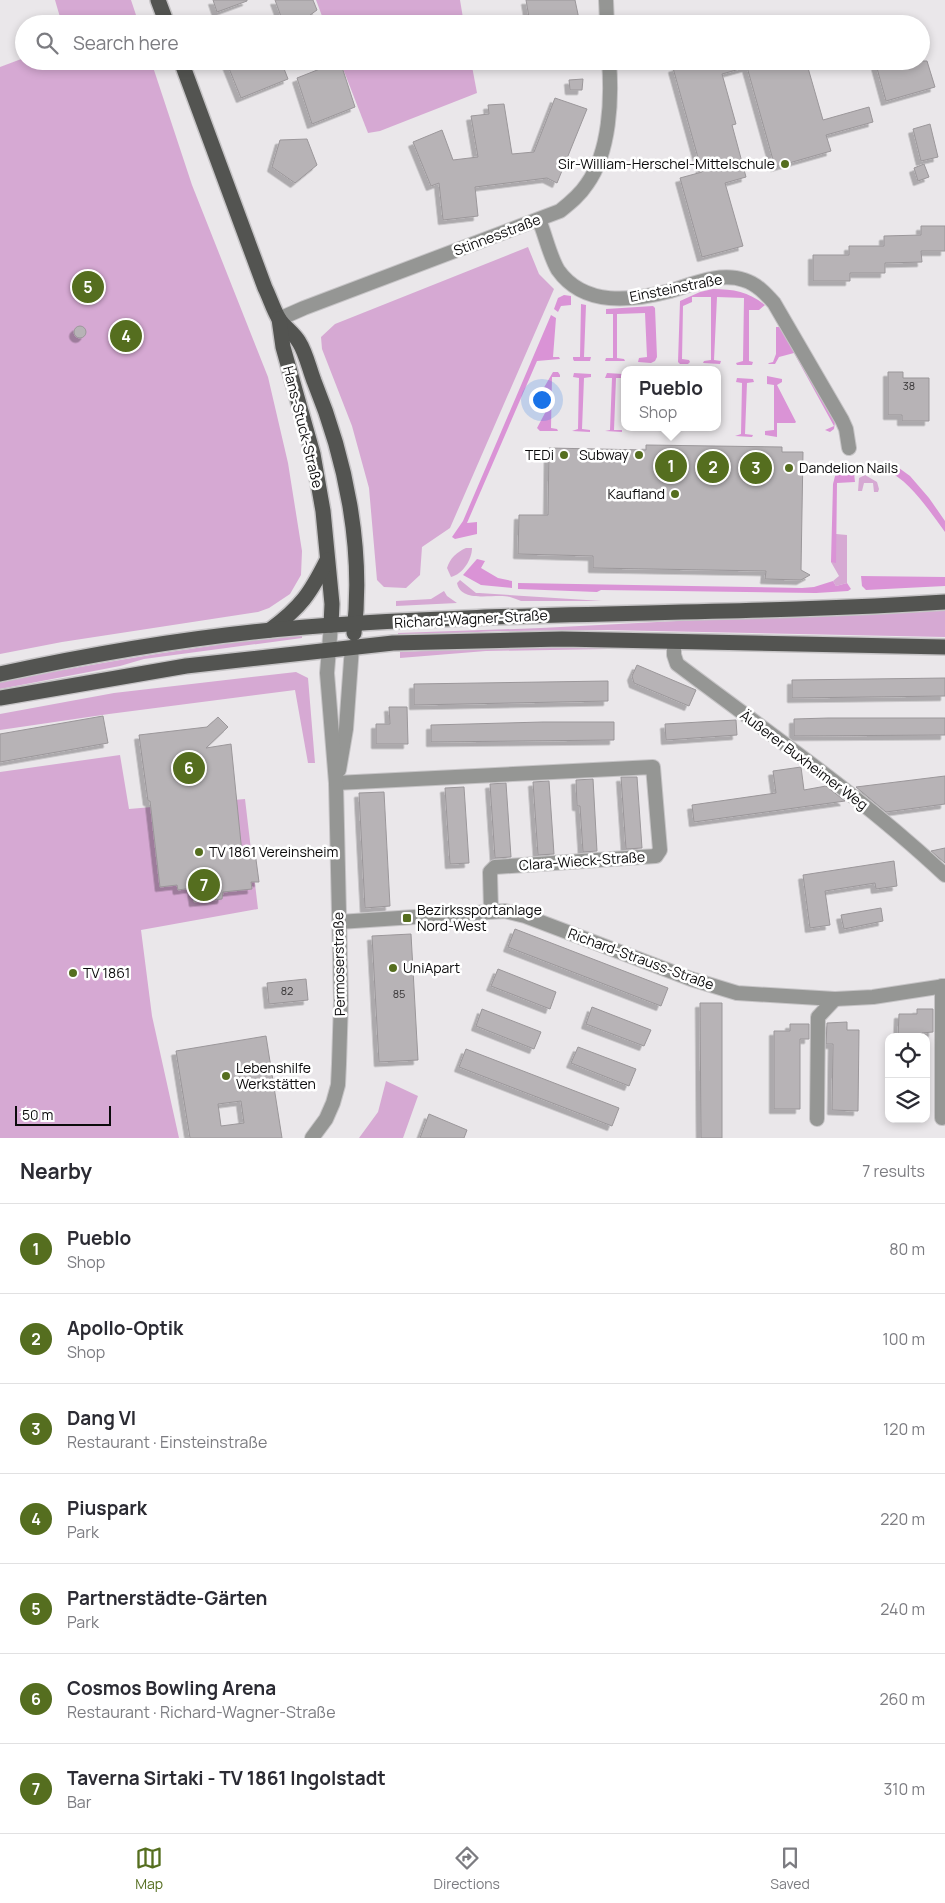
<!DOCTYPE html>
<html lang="en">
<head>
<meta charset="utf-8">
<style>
  body { margin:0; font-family:Manrope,sans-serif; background:#f7f7f7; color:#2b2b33 }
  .controls { position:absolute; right:15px; bottom:15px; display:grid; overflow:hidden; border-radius:10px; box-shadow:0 2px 8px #0003 }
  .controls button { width:45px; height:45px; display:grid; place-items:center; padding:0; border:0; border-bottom:1px solid #e1e1e2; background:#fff; color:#2b2b33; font:25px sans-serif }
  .scale { position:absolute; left:15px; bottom:12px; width:96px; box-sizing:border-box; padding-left:5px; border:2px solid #0c0b0c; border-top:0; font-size:14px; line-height:18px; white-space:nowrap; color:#0c0b0c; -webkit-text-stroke:4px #fff; paint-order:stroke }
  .you { position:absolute; left:541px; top:399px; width:18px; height:18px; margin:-12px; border:4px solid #fff; border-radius:50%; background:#1a73e8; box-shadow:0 0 0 8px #1a73e833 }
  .badge { display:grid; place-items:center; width:32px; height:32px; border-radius:50%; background:#556e1f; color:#fff; font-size:16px; font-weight:700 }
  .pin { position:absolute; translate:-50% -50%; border:2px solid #fff; box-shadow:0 1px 5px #0006 }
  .popup { position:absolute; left:621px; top:366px; width:100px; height:65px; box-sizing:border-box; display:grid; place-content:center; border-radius:10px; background:#fff; filter:drop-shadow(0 1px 4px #0005); font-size:16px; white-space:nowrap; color:#7c7c81 }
  .popup b { font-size:19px; color:#2b2b33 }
  .popup::after { content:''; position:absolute; left:50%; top:100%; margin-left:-10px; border:10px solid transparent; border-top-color:#fff }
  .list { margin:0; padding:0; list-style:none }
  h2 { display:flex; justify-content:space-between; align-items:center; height:65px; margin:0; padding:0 20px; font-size:21px }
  h2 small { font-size:16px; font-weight:400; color:#7c7c81 }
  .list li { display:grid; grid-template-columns:32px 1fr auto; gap:15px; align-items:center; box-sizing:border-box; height:90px; padding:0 20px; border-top:1px solid #e1e1e2 }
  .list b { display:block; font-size:19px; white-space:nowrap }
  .list p { margin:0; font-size:16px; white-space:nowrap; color:#7c7c81 }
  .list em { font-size:16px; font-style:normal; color:#7c7c81 }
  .icon { flex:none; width:28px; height:28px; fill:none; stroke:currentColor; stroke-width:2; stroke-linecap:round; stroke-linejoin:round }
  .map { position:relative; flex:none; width:945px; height:1138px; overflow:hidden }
  .search { position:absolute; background:#fff; box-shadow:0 2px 8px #0003; left:15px; right:15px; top:15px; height:55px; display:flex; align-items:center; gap:12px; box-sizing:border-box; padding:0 18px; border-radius:28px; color:#7c7c81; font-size:19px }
  .sheet { height:695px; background:#fff }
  nav { display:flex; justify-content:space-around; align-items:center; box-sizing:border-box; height:70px; border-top:1px solid #e1e1e2; background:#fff; font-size:14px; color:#7c7c81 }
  nav a { display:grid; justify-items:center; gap:2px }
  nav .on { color:#556e1f }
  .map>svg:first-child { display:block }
  .green { fill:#d6a9d3 }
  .forest { fill:#da93d6 }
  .building { fill:#b7b3b6; stroke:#9b979a; fill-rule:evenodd; filter:url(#shadow) }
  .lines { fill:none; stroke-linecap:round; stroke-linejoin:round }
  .minor-casing { stroke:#c6c4c6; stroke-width:16 }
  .major-casing { stroke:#c6c4c6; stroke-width:18 }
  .minor { stroke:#959694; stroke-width:14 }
  .major { stroke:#535451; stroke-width:15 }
  .poi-dot { fill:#556e1f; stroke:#fff; stroke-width:2 }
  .labels { text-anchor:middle; stroke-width:5; stroke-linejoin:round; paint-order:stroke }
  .number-label { font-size:11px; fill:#373536 }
  .poi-label { font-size:14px; fill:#0c0b0c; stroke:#fff; text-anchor:start }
  .street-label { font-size:14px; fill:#0c0b0c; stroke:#fff }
</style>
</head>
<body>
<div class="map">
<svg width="945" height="1138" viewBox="0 0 945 1138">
  <defs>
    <filter id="shadow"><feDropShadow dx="-4.5" dy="4.5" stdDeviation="0" flood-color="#0004"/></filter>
  </defs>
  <rect width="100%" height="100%" fill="#eae7ea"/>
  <g class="green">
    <polygon points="55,0 131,0 139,24 62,24"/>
    <polygon points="316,0 460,0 464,24 325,24"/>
    <polygon points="24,58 24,61 151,61 192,185 268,377 288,463 302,551 301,575 290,594 269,608 258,612 62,642 0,654 0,67"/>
    <polygon points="340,61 471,61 477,93 380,131 368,133"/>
    <polygon points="528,247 539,274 554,289 450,528 422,547 420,575 406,588 384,587 377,580 369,488 352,426 322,349 321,337 335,324"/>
    <polygon points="865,475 877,482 879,489 878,492 874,492 873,483 864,483 862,491 858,491 859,478"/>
    <polygon points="836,534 847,535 847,583 836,586 833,581 839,576 831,562 836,562"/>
    <path d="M466,548h6c0,11 -9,26 -21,29l-4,-9c3,-10 10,-16 19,-20z"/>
    <path d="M460,580l16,13h3l123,8h-81c-3,-1 -7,-3 -11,-4 -15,-4 -49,7 -53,-14z"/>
    <polygon points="444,591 447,596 457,603 396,606 396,601 431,599"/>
    <polygon points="945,607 945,637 607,630 498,631 398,636 398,633 541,628"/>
    <path d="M302,634v4l-158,21 -24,7 -120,23v-7c100,-20 200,-36 302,-48z"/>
    <polygon points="529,646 606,647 607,649 486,651 400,658 400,652"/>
    <polygon points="296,672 308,678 315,763 308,763 295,690 109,714 0,730 0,714 114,693"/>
    <polygon points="120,755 129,809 245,799 258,909 141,930 152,1016 179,1138 0,1138 0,772"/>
    <polygon points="386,1081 418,1096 403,1138 359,1138 378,1112"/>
  </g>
  <g class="forest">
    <path d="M713,289c21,0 36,3 52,16l-6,5h-10v51l4,1 -1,3h-15l-1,-2 7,-2 1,-63 -27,-1 -3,63 7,1 -1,3 -17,-1 1,-2 7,-1v-63h-19v5l-9,4 -1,53 7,1 1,2 -2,2h-8l-2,-2 2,-61 20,-9z"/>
    <polygon points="564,295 571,296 571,305 561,306 558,312 554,309 558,298"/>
    <polygon points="581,304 586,305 584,357 591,357 590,361 574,361 573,359 573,357 580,357"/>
    <polygon points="653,306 655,308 657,357 655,361 651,363 638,362 639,358 647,357 645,313 617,314 617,358 624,359 625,361 605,361 606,358 613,358 613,314 606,314 606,309"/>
    <polygon points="551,315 556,318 553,357 559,357 560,359 537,361 467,523 477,522 477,534 455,539 452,537 463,521"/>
    <polygon points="776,327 781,327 835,422 834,429 830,432 825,430 834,426 794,353 779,357 775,364 768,364 769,363 773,362 776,354"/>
    <polygon points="553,372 558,372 560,375 560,377 552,377 551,428 557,429 558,431 540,431 537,428 545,413 542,391"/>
    <polygon points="574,373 591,374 591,377 584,378 582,429 590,430 590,432 572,431 578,429 579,378 573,377"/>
    <polygon points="607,373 623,374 623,378 616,378 614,430 622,430 622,432 605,431 610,430 612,378 605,378"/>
    <polygon points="767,376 782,379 782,382 777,385 796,422 795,423 777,423 777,437 765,435 765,431 774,430 774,385 767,384"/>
    <polygon points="737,378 753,379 754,382 747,383 745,434 753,435 752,437 735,436 741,434 742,383 736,382"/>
    <path d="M888,460l22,16 19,22 16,23v11c-17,-23 -34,-50 -60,-63z"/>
    <polygon points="839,468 843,468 847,471 854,473 855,482 837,483 836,563 831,562 833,484 836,472"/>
    <polygon points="477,559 485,561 481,568 498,578 512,581 512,588 481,585 463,575"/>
    <polygon points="861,576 945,577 945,586 866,590 862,586"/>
    <polygon points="833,581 836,586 847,583 851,589 848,591 816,593 601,590 597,592 518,589 518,583 802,588 814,587"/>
  </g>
  <g class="building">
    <polygon points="213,0 247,0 247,1 217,12"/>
    <polygon points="275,0 313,0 317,10 302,21 283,22"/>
    <polygon points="526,0 575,0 580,24 564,24 562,17 530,23"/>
    <polygon points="226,61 281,61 288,79 241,98"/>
    <polygon points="340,61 355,107 312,124 297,78"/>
    <polygon points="696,61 806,61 823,120 869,107 873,122 826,135 831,151 775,167 747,67 722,74 736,124 732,125 746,177 725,183 743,246 702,257 680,178 702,172 673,68"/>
    <polygon points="875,61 927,61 935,87 886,101"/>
    <polygon points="583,79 582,90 570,90 569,80"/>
    <polygon points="555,98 587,109 557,183 547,178 475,187 478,216 443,220 439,183 431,186 413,142 442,130 453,160 478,157 471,116 489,114 488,105 504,104 512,154 534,152"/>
    <polygon points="930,124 938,157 921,161 913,129"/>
    <polygon points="307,139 317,165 295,183 272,167 280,140"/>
    <polygon points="924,164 929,177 918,181 914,168"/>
    <polygon points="921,226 945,226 945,251 921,251 922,262 885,263 885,273 850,273 850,281 813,281 813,255 849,255 849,246 884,246 884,236 921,235"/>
    <circle cx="80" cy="332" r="6"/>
    <polygon points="888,372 903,372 903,378 929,378 929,421 902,421 902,415 888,415"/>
    <polygon points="646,445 782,447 782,452 803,452 801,570 810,575 801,580 765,579 766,571 593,568 593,556 518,554 519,515 548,515 549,448 646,450"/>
    <polygon points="637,665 696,690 689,706 634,683 632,676"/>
    <polygon points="945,678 945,696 792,698 792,680"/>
    <polygon points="608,681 608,701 414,705 414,684"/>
    <polygon points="389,707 407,707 408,744 376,744 376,724 390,724"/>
    <polygon points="103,716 108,743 0,762 0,734"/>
    <polygon points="218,717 228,727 206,748 231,744 242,853 255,852 259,882 251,882 252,889 223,892 222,899 194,902 192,888 178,890 177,885 160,887 150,801 148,801 139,735 207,727"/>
    <polygon points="828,718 945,718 945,735 794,736 794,719"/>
    <polygon points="736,720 737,735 666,740 665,724"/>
    <polygon points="543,722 614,722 614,740 431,742 431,725"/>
    <polygon points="801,767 804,790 826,786 845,801 694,822 692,805 776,793 773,771"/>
    <polygon points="945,776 945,804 886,812 856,787"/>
    <polygon points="621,777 637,777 642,848 626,849"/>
    <polygon points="593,779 597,851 583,852 580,806 577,806 576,780"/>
    <polygon points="549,781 554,854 538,855 533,782"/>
    <polygon points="506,783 511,857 495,858 490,784"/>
    <polygon points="464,787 469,863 450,864 445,788"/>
    <polygon points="384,792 390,906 365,908 359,793"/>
    <polygon points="945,848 945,863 931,851"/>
    <polygon points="894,861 897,886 876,889 875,883 825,891 830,925 810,928 803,875"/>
    <polygon points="881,908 883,921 844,929 841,915"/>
    <polygon points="515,929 668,988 661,1006 508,947"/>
    <polygon points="411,934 418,1060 379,1062 372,936"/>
    <polygon points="498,969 556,992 550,1009 491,986"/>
    <polygon points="306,979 308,1000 269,1004 267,983"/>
    <polygon points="700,1003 722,1003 722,1138 701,1138"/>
    <polygon points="592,1007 651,1030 644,1046 586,1024"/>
    <polygon points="482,1009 541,1032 534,1049 476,1026"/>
    <polygon points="917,1009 933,1009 933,1032 922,1033 922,1037 898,1037 899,1014 917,1014"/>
    <polygon points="847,1022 847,1030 859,1030 858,1111 832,1110 833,1044 826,1044 827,1023"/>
    <polygon points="790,1024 809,1024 809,1039 800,1039 800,1109 774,1109 774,1031 790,1031"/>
    <path d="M266,1036l16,102h-92l-14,-87zM241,1101l3,22 -23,3 -3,-22z"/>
    <polygon points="578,1047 636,1069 629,1086 571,1063"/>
    <polygon points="466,1049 619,1108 612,1126 459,1067"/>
    <polygon points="429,1114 467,1130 464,1138 420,1138"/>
  </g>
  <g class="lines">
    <defs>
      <g id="minor">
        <polyline points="606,0 607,24"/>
        <path d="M539,220c6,14 11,37 19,50 26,37 74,31 112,21 23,-7 50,-19 74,-11 13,4 22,14 30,23l68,117 4,9 3,19"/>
        <path d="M279,319l25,-11 256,-97c10,-8 20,-16 27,-27 23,-32 25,-85 22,-123"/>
        <path d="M674,641v14l3,9c90,68 185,133 268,211"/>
        <polyline points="339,770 346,729 352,647"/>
        <polyline points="336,783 653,767 660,850 656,856 495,867 490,872 491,911"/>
        <polyline points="339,922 505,911 525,916 691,979 737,993 835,999 873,997 945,986"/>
        <polyline points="942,1118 942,986"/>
        <polyline points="817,1119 818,1017 835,999"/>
        <polyline points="312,1138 326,1119 333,1103 338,1085 339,1064 341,1001 336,783 327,673 331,625"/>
      </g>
      <g id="major">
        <polyline points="158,0 167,24"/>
        <path d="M181,61l84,227c5,10 8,21 14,31 5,8 15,14 20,23 7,11 10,26 15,39 32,78 50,168 40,252"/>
        <polyline points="279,319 283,347 313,454 323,511 332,604 331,625"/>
        <path d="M270,630c31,-23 40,-36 57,-70"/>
        <path d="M0,674c101,-22 204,-39 306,-47 213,-17 426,-11 639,-25"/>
        <polyline points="0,698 186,666 393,643 562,639 945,647"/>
      </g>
    </defs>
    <use href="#minor" class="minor-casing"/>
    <use href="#major" class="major-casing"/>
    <use href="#minor" class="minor"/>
    <use href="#major" class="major"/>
  </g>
  <g class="poi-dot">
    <circle cx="785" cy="164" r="5"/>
    <circle cx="564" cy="455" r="5"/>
    <circle cx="639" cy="455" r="5"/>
    <circle cx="789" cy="468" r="5"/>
    <circle cx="675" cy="494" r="5"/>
    <circle cx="199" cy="852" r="5"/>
    <rect x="402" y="913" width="10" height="10" rx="2.5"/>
    <circle cx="393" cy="968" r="5"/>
    <circle cx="73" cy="973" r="5"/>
    <circle cx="226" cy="1076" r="5"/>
  </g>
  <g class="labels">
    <g class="number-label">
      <text x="909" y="390">38</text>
      <text x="287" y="995">82</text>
      <text x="399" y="998">85</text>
    </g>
    <g class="poi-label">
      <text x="775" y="169" text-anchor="end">Sir-William-Herschel-Mittelschule</text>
      <text x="554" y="460" text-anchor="end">TEDi</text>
      <text x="629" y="460" text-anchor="end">Subway</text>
      <text x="799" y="473">Dandelion Nails</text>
      <text x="665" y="499" text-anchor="end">Kaufland</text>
      <text x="209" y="857">TV 1861 Vereinsheim</text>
      <text x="417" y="915">Bezirkssportanlage<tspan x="417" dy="16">Nord-West</tspan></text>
      <text x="403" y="973">UniApart</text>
      <text x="83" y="978">TV 1861</text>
      <text x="236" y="1073">Lebenshilfe<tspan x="236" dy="16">Werkstätten</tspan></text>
    </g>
    <g class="street-label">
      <text transform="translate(497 235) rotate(-21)" y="5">Stinnesstraße</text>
      <text transform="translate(676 288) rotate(-11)" y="5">Einsteinstraße</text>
      <text transform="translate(303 427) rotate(76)" y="5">Hans-Stuck-Straße</text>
      <text transform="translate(471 619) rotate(-3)" y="5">Richard-Wagner-Straße</text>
      <text transform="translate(804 760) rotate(37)" y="5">Äußerer Buxheimer Weg</text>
      <text transform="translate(582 861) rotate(-4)" y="5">Clara-Wieck-Straße</text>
      <text transform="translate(641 959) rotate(20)" y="5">Richard-Strauss-Straße</text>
      <text transform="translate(339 964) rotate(-91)" y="5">Permoserstraße</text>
    </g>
  </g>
</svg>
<div class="controls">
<button><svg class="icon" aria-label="locate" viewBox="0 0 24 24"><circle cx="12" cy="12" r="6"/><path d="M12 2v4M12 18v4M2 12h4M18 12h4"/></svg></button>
<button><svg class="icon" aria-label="layers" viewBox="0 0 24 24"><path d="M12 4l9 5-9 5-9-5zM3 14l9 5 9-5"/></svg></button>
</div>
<div class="scale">50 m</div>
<div class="you"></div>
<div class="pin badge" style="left:671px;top:466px">1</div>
<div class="popup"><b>Pueblo</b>Shop</div>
<div class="pin badge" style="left:713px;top:467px">2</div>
<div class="pin badge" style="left:756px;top:468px">3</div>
<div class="pin badge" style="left:126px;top:336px">4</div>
<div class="pin badge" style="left:88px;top:287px">5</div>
<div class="pin badge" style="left:189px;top:768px">6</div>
<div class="pin badge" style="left:204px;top:885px">7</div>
<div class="search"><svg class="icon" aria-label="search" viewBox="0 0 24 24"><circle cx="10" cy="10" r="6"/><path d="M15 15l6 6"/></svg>Search here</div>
</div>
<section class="sheet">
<h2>Nearby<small>7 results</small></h2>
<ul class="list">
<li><span class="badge">1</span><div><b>Pueblo</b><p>Shop</p></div><em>80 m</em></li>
<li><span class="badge">2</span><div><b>Apollo-Optik</b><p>Shop</p></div><em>100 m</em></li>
<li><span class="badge">3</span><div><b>Dang VI</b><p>Restaurant · Einsteinstraße</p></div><em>120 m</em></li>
<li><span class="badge">4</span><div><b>Piuspark</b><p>Park</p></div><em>220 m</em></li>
<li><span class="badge">5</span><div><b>Partnerstädte-Gärten</b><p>Park</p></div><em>240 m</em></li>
<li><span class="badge">6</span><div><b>Cosmos Bowling Arena</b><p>Restaurant · Richard-Wagner-Straße</p></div><em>260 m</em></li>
<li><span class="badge">7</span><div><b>Taverna Sirtaki - TV 1861 Ingolstadt</b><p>Bar</p></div><em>310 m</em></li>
</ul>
</section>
<nav>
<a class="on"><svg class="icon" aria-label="map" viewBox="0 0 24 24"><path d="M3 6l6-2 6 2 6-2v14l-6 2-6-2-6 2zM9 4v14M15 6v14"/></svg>Map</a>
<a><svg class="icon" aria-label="directions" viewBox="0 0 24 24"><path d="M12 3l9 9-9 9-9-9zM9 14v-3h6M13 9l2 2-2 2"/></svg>Directions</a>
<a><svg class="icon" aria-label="saved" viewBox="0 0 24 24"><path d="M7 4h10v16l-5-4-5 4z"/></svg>Saved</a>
</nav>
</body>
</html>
